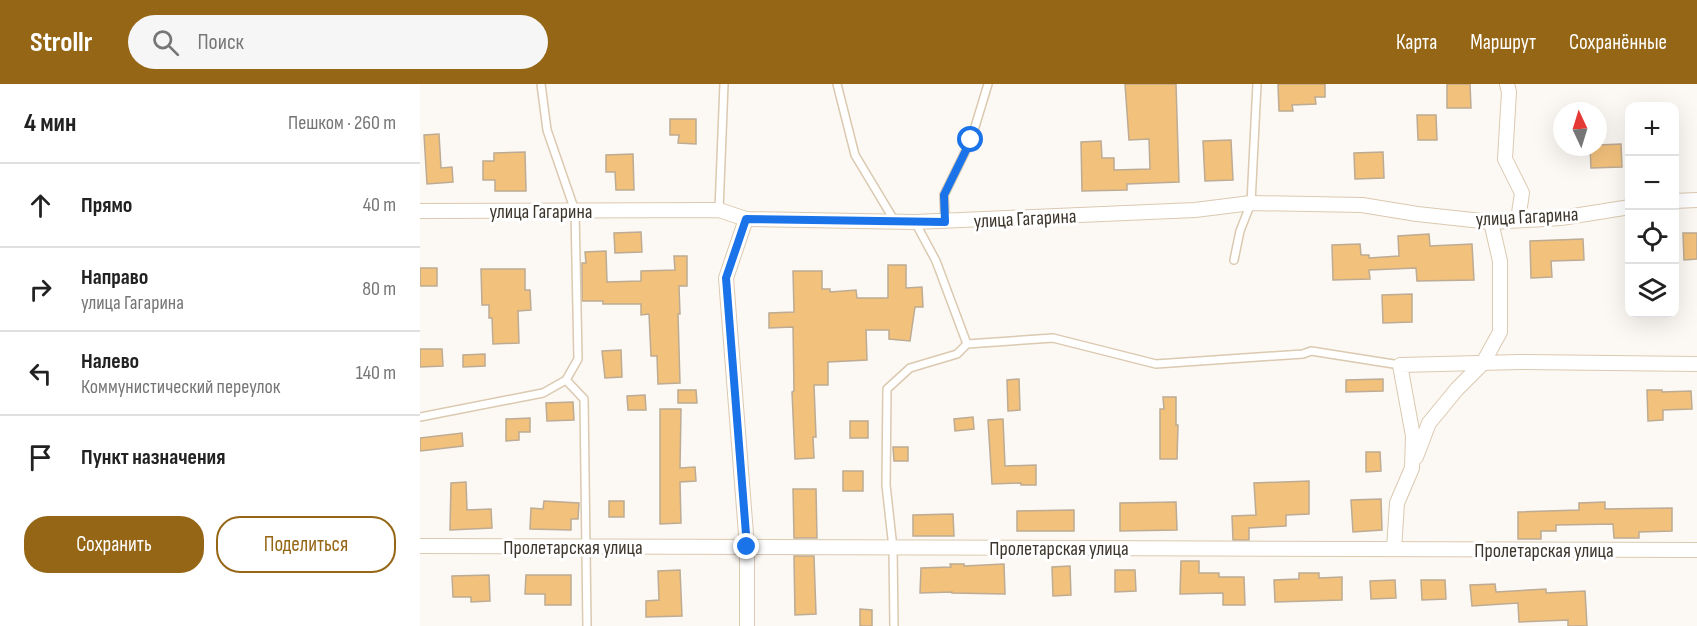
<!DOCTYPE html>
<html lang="ru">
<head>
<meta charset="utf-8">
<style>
  body { margin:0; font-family:"Sofia Sans Condensed",sans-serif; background:#f6f6f6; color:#222 }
  .controls { position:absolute; right:18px; top:18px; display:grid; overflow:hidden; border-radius:12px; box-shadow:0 6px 24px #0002 }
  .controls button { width:54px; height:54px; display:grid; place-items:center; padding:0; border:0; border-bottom:2px solid #e0e0e0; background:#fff; color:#222; font:30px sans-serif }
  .compass { position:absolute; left:1133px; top:18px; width:54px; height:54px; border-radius:50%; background:#fff; box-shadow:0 6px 24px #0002; rotate:356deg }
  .stop { position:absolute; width:18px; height:18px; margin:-14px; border:4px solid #1a73e8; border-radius:50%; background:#fff }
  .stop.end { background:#1a73e8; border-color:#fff; box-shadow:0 2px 6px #0008 }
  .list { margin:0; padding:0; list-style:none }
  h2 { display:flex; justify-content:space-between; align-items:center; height:78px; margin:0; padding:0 24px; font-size:26px }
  h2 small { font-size:20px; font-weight:400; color:#767676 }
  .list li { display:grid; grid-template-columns:39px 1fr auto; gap:18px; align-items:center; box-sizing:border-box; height:84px; padding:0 24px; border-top:2px solid #e0e0e0 }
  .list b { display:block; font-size:22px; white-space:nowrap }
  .list p { margin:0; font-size:20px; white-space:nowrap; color:#767676 }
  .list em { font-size:20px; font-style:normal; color:#767676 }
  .actions { display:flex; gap:12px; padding:18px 24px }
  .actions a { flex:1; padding:14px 0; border:2px solid #956615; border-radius:24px; text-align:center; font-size:21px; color:#956615 }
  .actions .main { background:#956615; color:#fff }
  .icon { flex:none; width:33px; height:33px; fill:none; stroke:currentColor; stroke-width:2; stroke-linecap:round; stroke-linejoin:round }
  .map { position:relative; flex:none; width:1277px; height:542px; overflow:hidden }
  header { display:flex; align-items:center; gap:36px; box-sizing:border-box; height:84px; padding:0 30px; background:#956615; color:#fff }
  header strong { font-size:28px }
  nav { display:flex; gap:33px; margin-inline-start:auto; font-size:21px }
  .search { width:420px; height:54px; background:#f6f6f6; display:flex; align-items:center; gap:15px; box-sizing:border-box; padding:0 21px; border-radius:33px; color:#767676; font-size:22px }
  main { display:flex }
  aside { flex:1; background:#fff }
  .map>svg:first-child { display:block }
  .building { fill:#f2c17c; stroke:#bdab93; stroke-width:1.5 }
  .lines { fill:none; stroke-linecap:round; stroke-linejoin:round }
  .lane-casing { stroke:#dbc9b0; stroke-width:10 }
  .street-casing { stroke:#dbc9b0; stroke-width:16 }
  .lane { stroke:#fff; stroke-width:7 }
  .street { stroke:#fff; stroke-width:14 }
  .route { stroke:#1a73e8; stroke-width:8 }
  .labels { text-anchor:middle; stroke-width:6; stroke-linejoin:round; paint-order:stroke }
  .street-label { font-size:20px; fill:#3d362c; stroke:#fff }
</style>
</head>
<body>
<header>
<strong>Strollr</strong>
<div class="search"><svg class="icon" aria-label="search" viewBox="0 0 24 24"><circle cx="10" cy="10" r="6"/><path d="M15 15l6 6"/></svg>Поиск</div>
<nav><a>Карта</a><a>Маршрут</a><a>Сохранённые</a></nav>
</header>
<main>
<aside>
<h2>4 мин<small>Пешком · 260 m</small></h2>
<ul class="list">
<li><svg class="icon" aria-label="ahead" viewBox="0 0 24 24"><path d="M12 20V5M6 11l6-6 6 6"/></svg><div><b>Прямо</b></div><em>40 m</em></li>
<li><svg class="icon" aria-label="right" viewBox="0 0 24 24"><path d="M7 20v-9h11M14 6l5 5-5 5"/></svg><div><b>Направо</b><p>улица Гагарина</p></div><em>80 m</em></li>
<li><svg class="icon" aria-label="left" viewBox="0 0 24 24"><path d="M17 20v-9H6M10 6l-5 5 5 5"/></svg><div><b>Налево</b><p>Коммунистический переулок</p></div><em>140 m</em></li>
<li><svg class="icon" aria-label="arrive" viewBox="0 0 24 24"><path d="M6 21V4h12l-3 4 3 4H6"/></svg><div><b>Пункт назначения</b></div></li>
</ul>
<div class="actions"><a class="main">Сохранить</a><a>Поделиться</a></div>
</aside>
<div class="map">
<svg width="1277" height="542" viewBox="0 0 1277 542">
  <rect width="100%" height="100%" fill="#fcf8f3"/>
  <g class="building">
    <polygon points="705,0 756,0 759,98 707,100 707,106 662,107 661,58 681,57 682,74 694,74 694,86 730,85 729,55 709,56"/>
    <polygon points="858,0 905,0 905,13 895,13 896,20 872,21 873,27 859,27"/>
    <polygon points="1027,0 1050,0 1051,24 1027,24"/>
    <polygon points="997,31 1016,31 1017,56 998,56"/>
    <polygon points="250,35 276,35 276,60 258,59 259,51 250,51"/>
    <polygon points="19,50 21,84 32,83 33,98 7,100 4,51"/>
    <polygon points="811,56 813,96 785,97 783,57"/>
    <polygon points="1201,60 1202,83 1171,84 1170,63 1178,63 1178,61"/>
    <polygon points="105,68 106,107 75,107 75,96 63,96 63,77 74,77 74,69"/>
    <polygon points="963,68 964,94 935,95 934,69"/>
    <polygon points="213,70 214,106 196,106 195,88 186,88 186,71"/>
    <polygon points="221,148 222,168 195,169 194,149"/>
    <polygon points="1263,149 1277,149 1277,175 1264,176"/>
    <polygon points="1009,150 1010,162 1052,160 1054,196 997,197 996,184 949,186 950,195 913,196 912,161 940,160 941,171 949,171 949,174 979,172 978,152"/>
    <polygon points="1163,155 1164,176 1131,177 1132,193 1111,194 1110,157"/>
    <polygon points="186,167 187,198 221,197 221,187 255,186 254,172 267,172 267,202 259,202 260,230 258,230 260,299 238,300 237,272 231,272 229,230 221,231 221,220 183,220 183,217 162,217 162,179 166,179 165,168"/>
    <polygon points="468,181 486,181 486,204 502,203 503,223 495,223 490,257 469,255 469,246 446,246 447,276 408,278 408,301 394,301 396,353 393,353 394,374 375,375 372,308 374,307 373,243 349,244 349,229 374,228 373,187 402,187 402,205 410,205 410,208 436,206 437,214 468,214"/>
    <rect x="0" y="184" width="17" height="18"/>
    <polygon points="61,185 105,185 105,206 110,206 111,226 98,227 99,259 73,260 72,234 69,234 69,221 62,221"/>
    <polygon points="992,210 992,238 963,239 962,211"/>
    <polygon points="0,265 22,265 23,282 0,283"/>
    <polygon points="201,266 202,293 185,294 182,267"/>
    <polygon points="65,270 65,282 43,283 43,271"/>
    <polygon points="599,295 600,326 588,327 587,296"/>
    <polygon points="963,295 963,307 926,308 926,296"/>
    <polygon points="258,306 276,306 277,319 258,319"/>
    <polygon points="1227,306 1242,306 1242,308 1271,307 1272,325 1243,326 1243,336 1228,337"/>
    <polygon points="225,311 226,326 208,326 207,312"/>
    <polygon points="743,313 756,313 756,341 758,341 757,375 740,375 740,325 744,325"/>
    <polygon points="153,318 154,336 127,337 126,319"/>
    <polygon points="240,325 261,325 260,384 275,383 276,397 260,398 261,439 240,440"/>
    <polygon points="553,333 554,345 535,347 534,335"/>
    <polygon points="110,334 110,348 99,348 99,356 86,357 86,335"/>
    <polygon points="583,335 585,382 616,381 616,401 601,401 601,399 572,400 568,336"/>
    <rect x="430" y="337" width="18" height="17"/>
    <polygon points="42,349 43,362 0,367 0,354"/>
    <polygon points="473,363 488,363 488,377 474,377"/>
    <polygon points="946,368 960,368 961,387 946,388"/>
    <rect x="423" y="387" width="20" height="20"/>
    <polygon points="889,397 889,430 866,431 866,442 829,444 829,456 813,456 812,432 836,431 834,399"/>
    <polygon points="46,398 47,426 71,425 72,444 30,446 31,399"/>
    <polygon points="373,405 396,405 397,454 374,454"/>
    <polygon points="961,415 962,446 933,448 931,416"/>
    <polygon points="124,417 159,419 158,435 151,435 151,446 110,445 111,424 123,425"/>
    <rect x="189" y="417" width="15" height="16"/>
    <polygon points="756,418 757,446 700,447 700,419"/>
    <polygon points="1185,418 1185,425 1252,424 1252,447 1219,448 1219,454 1194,454 1193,440 1136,441 1136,447 1121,447 1121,455 1098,455 1098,428 1159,426 1159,419"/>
    <polygon points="654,426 654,447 597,447 597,427"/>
    <polygon points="533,430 534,452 493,452 493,431"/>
    <polygon points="374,472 394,472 396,530 375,531"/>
    <polygon points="761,477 779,477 779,489 799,489 799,493 824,493 825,521 803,521 803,509 760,510"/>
    <polygon points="530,480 544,480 544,482 584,480 585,510 532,509 532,508 500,509 501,484 531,483"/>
    <polygon points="650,482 651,511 633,512 632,483"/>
    <polygon points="260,486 262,532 226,533 226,517 239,516 238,487"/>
    <polygon points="695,486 715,486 716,507 695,508"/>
    <polygon points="879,489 899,489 899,494 922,493 922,516 855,518 854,496 879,495"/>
    <polygon points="69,491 70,517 51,518 51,513 33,513 32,492"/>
    <polygon points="106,491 151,491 151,521 125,521 125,510 105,510"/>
    <polygon points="975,496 976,514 951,515 950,497"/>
    <polygon points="1001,496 1025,496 1026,515 1002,516"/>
    <polygon points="1075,500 1076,508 1126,505 1126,509 1165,507 1167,542 1148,542 1148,536 1099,538 1098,519 1052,522 1050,501"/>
    <polygon points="440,525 452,526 452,542 440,542"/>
  </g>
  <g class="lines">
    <defs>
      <g id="lane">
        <polyline points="417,0 435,71 474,136"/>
        <polyline points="299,126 304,0"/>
        <polyline points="495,138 516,177 547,260"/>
        <polyline points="525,138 524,111 551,56 568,0"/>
        <polyline points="814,176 820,147 831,119 837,0"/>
        <polyline points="146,296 164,315 167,542"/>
        <polyline points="0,333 123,309 146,296 158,275 155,127 127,46 121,0"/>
        <polyline points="474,542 473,464 466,401 467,305 490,284 537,270 547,260 633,254 736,280 883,270 891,267 980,281"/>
      </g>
      <g id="street">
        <polyline points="1087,0 1089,8 1085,75 1102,109 1098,136"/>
        <polyline points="1254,117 1277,116"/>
        <polyline points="0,127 299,126 326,135 495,138 775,126 831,119 942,121 997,130 1071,138 1141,134 1210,123"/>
        <polyline points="326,135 306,194 327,463 327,542"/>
        <polyline points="996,373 1009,339 1037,305 1063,279 1080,248 1080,177 1071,138"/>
        <polyline points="0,462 1277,466"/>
        <polyline points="974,465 977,419 992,384 993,352 980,281 1100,278 1277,280"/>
      </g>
    </defs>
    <use href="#lane" class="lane-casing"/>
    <use href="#street" class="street-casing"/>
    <use href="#lane" class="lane"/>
    <use href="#street" class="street"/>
  </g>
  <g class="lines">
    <polyline class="route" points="327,463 306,194 326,135 525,138 524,111 551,56"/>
  </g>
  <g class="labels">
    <g class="street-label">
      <text x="121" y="134">улица Гагарина</text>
      <text transform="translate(1107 132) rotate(-3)" y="7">улица Гагарина</text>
      <text transform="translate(605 134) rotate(-3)" y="7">улица Гагарина</text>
      <text x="153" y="470">Пролетарская улица</text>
      <text x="639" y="471">Пролетарская улица</text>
      <text x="1124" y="473">Пролетарская улица</text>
    </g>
  </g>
</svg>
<div class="controls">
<button>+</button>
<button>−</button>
<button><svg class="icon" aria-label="locate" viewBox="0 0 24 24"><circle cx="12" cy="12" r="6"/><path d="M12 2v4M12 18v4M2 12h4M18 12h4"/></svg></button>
<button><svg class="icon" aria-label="layers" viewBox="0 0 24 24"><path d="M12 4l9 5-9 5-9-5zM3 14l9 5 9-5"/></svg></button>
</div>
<svg class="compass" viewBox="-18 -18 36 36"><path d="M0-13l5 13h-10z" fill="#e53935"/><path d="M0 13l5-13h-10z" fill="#767676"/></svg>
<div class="stop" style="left:551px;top:56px"></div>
<div class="stop end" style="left:327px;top:463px"></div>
</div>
</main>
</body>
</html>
